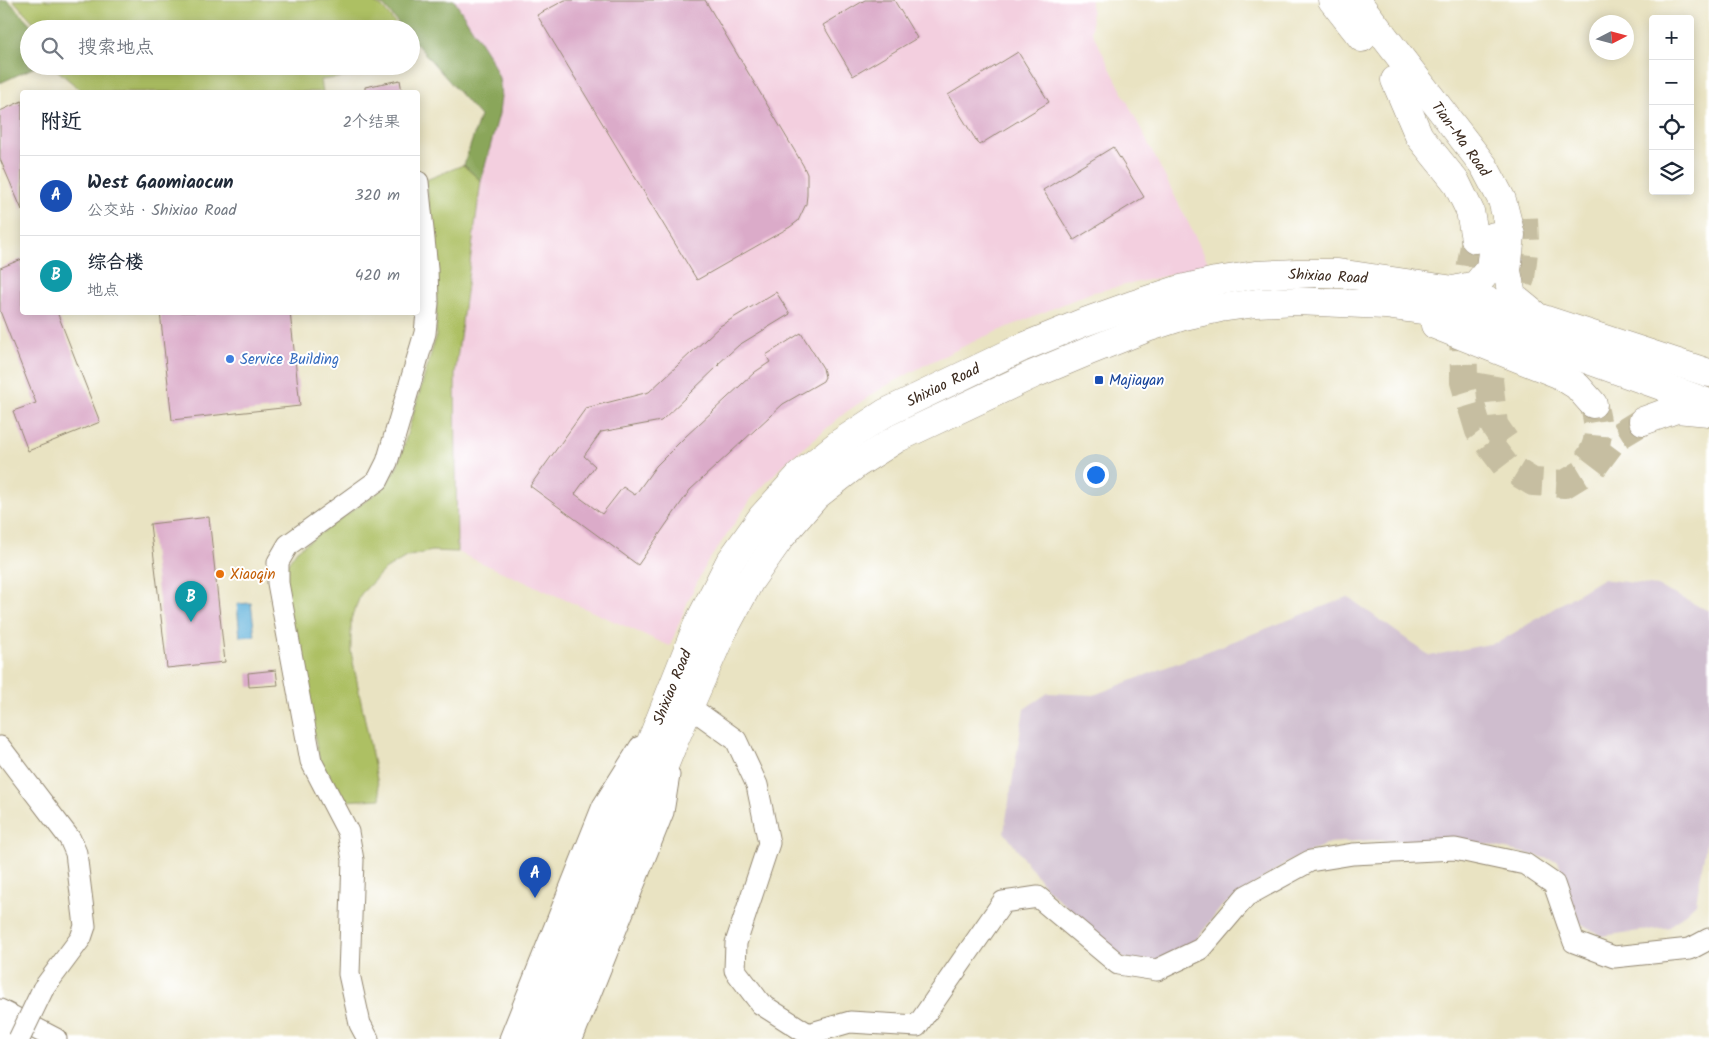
<!DOCTYPE html>
<html lang="zh">
<head>
<meta charset="utf-8">
<style>
  body { margin:0; font-family:Kalam,"LXGW WenKai TC",sans-serif; background:#f2f2f3; color:#1f2937 }
  .controls { position:absolute; right:15px; top:15px; display:grid; overflow:hidden; border-radius:5px; box-shadow:0 2px 12px #0003 }
  .controls button { width:45px; height:45px; display:grid; place-items:center; padding:0; border:0; border-bottom:1px solid #e0e1e3; background:#fff; color:#1f2937; font:25px sans-serif }
  .compass { position:absolute; left:1589px; top:15px; width:45px; height:45px; border-radius:50%; background:#fff; box-shadow:0 2px 12px #0003; rotate:84deg }
  .you { position:absolute; left:1095px; top:474px; width:18px; height:18px; margin:-12px; border:4px solid #fff; border-radius:50%; background:#1a73e8; box-shadow:0 0 0 8px #1a73e833 }
  .badge { display:grid; place-items:center; width:32px; height:32px; border-radius:50%; background:#b5179e; color:#fff; font-size:16px; font-weight:700 }
  .pin { position:absolute; translate:-50% -41px; filter:drop-shadow(0 1px 2px #0008) }
  .pin::after { content:''; position:absolute; top:26px; width:18px; height:15px; background:inherit; clip-path:polygon(0 0,100% 0,50% 100%) }
  .list { margin:0; padding:0; list-style:none }
  h2 { display:flex; justify-content:space-between; align-items:center; height:65px; margin:0; padding:0 20px; font-size:21px }
  h2 small { font-size:16px; font-weight:400; color:#747a83 }
  .list li { display:grid; grid-template-columns:32px 1fr auto; gap:15px; align-items:center; box-sizing:border-box; height:80px; padding:0 20px; border-top:1px solid #e0e1e3 }
  .list b { display:block; font-size:19px; white-space:nowrap }
  .list p { margin:0; font-size:16px; white-space:nowrap; color:#747a83 }
  .list em { font-size:16px; font-style:normal; color:#747a83 }
  .icon { flex:none; width:28px; height:28px; fill:none; stroke:currentColor; stroke-width:2; stroke-linecap:round; stroke-linejoin:round }
  .map { position:relative; flex:none; width:1709px; height:1039px; overflow:hidden }
  .search { position:absolute; background:#fff; box-shadow:0 2px 12px #0003; left:20px; top:20px; width:400px; height:55px; display:flex; align-items:center; gap:12px; box-sizing:border-box; padding:0 18px; border-radius:28px; color:#747a83; font-size:19px }
  .panel { position:absolute; background:#fff; box-shadow:0 2px 12px #0003; left:20px; top:90px; width:400px; height:225px; border-radius:5px }
  .map>svg:first-child { display:block }
  .built { fill:#f3cfdf }
  .industrial { fill:#cfbdce }
  .green { fill:#adc064; stroke:#747541 }
  .forest { fill:#8aa65a; stroke:#62683c }
  .water { fill:#5eb1da; stroke:#4c6e7c }
  .building { fill:#dbabc9 }
  .lines { fill:none; stroke-linecap:round; stroke-linejoin:round }
  .major-tunnel { stroke:#c6bea1; stroke-width:28; stroke-dasharray:28 14; stroke-linecap:butt }
  .minor-casing { stroke:#928670; stroke-width:23 }
  .major-casing { stroke:#928670; stroke-width:29 }
  .minor { stroke:#fff; stroke-width:21 }
  .major { stroke:#fff; stroke-width:28 }
  .minor-bridge-casing { stroke:#928670; stroke-width:23; stroke-linecap:butt }
  .minor-bridge { stroke:#fff; stroke-width:21 }
  .shop-dot { fill:#3f7fe0; stroke:#fff; stroke-width:2 }
  .transit-dot { fill:#1a4fb4; stroke:#fff; stroke-width:2 }
  .food-dot { fill:#e8710a; stroke:#fff; stroke-width:2 }
  .labels { text-anchor:middle; stroke-width:4; stroke-linejoin:round; paint-order:stroke }
  .street-label { font-size:15px; fill:#3b2a1e; stroke:#fff }
  .shop-label { font-size:15px; fill:#366cbe; stroke:#fff; text-anchor:start }
  .transit-label { font-size:15px; fill:#164399; stroke:#fff; text-anchor:start }
  .food-label { font-size:15px; fill:#c56008; stroke:#fff; text-anchor:start }
</style>
</head>
<body>
<div class="map">
<svg width="1709" height="1039" viewBox="0 0 1709 1039">
  <rect width="100%" height="100%" fill="#fff"/>
  <filter id="ink" filterUnits="userSpaceOnUse"><feTurbulence type="fractalNoise" baseFrequency=".02" numOctaves="2"/><feDisplacementMap in="SourceGraphic" scale="10" xChannelSelector="R" yChannelSelector="G"/><feConvolveMatrix kernelMatrix="1 2 1 2 8 2 1 2 1" color-interpolation-filters="sRGB"/></filter>
  <filter id="wash" filterUnits="userSpaceOnUse"><feTurbulence type="fractalNoise" baseFrequency=".0096" numOctaves="4" result="noise"/><feDisplacementMap in="SourceGraphic" scale="20" xChannelSelector="R" yChannelSelector="G"/><feGaussianBlur stdDeviation="1.12" result="paint"/><feColorMatrix in="noise" values="0 0 0 0 0 0 0 0 0 0 0 0 0 0 0 0 0 1.4 0 .05"/><feComposite in="paint" operator="in"/></filter>
  <g filter="url(#wash)">
    <rect width="100%" height="100%" fill="#e9e3c2"/>
    <polygon class="built" points="454,0 1091,0 1092,32 1210,266 1090,293 979,339 925,365 882,388 846,412 782,466 752,498 705,566 688,601 670,646 457,552 455,374 481,181 499,114 490,57"/>
    <polygon class="industrial" points="1602,579 1657,586 1709,611 1709,826 1696,903 1670,927 1601,936 1579,922 1558,861 1480,843 1370,840 1329,843 1286,863 1222,906 1193,944 1155,962 1126,960 1046,888 1004,832 1024,709 1048,693 1094,695 1348,597 1430,656 1499,642"/>
    <g class="green">
      <polygon points="13,0 368,0 382,7 400,29 40,29"/>
      <polygon points="52,66 398,66 398,70 321,80 323,92 83,92"/>
      <polygon points="463,165 481,181 455,374 457,552 432,551 406,557 383,571 361,594 351,619 351,652 381,799 341,801 319,758 283,584 287,564 297,550 385,487 398,465 436,337 437,269 426,180"/>
    </g>
    <g class="forest">
      <polygon points="0,0 8,0 35,29 29,29 29,66 37,66 0,83"/>
      <polygon points="372,0 454,0 490,57 499,78 501,96 499,114 481,181 464,165 480,116 411,38 411,29 403,29 384,6"/>
    </g>
    <polygon class="water" points="251,603 255,636 240,637 237,604"/>
    <g id="blocks">
      <g class="building">
        <polygon points="565,0 705,0 803,165 807,174 807,195 806,204 798,221 790,227 697,280 537,15"/>
        <polygon points="865,0 894,0 917,38 853,76 823,25"/>
        <polygon points="1018,52 1049,102 979,145 948,95"/>
        <polygon points="400,80 402,92 365,92 365,87"/>
        <polygon points="22,101 22,210 0,159 0,111"/>
        <polygon points="1113,147 1144,197 1074,240 1043,190"/>
        <polygon points="22,259 22,312 57,312 100,422 28,451 13,411 36,403 0,311 0,268"/>
        <polygon points="776,292 790,314 739,345 718,364 719,365 661,421 601,432 584,456 595,466 575,494 602,514 623,487 635,495 656,466 685,437 755,372 770,362 766,355 801,333 823,368 825,377 823,381 783,404 690,490 638,565 530,486 586,408 649,392 720,326"/>
        <polygon points="160,312 290,312 300,406 172,420"/>
        <polygon points="209,517 225,662 167,668 150,524"/>
        <polygon points="276,670 278,685 249,687 248,673"/>
      </g>
    </g>
  </g>
  <g filter="url(#ink)">
    <use href="#blocks" fill-opacity="0" stroke="#928670" stroke-width="1"/>
    <g class="lines">
      <g class="major-tunnel">
        <polyline points="1475,239 1463,313 1464,382 1479,431 1505,465 1533,482 1565,484 1593,467 1615,438 1643,421"/>
        <polyline points="1505,441 1494,425 1489,379 1493,356 1521,278 1525,243 1524,218"/>
        <path d="M1587,461c15,-19 12,-36 6,-57"/>
      </g>
      <defs>
        <g id="minor">
          <polyline points="690,707 736,740 757,785 769,843 736,943 735,970 761,1004 808,1034 850,1022 917,1026 1003,902 1038,897 1118,964 1157,970 1201,949 1246,896 1310,861 1353,854 1455,849 1525,864 1554,884 1574,942 1614,957 1690,949 1709,939"/>
          <polyline points="0,747 70,839 76,853 85,926 81,938 43,989"/>
          <polyline points="0,1010 56,1039"/>
          <polyline points="368,1039 360,1024 349,974 353,860 348,832 311,761 278,583 278,562 288,545 378,480 387,462 425,333 428,303 427,268 418,182"/>
          <polyline points="510,1039 603,806 640,747"/>
          <polyline points="572,1039 663,812 669,775"/>
        </g>
        <g id="major">
          <polyline points="1332,0 1362,38"/>
          <polyline points="1356,0 1484,166 1502,200 1511,235 1507,271 1512,296 1534,314"/>
          <polyline points="1395,80 1419,136 1456,182 1470,211 1475,239"/>
          <polyline points="1454,290 1476,285 1490,268 1494,236"/>
          <polyline points="1435,325 1558,374 1577,386 1593,404"/>
          <polyline points="1643,421 1676,409 1709,412"/>
          <polyline points="0,1032 13,1039"/>
          <polyline points="527,1039 629,797 697,626 729,563 762,517 800,475 841,442 885,413 1021,348 1082,323 1135,304 1177,290 1216,281 1255,275 1297,273 1338,273 1454,290 1709,373"/>
          <polyline points="555,1039 675,739 721,635 750,581 781,537 816,496 857,464 898,438 1034,374 1089,351 1147,328 1184,316 1220,308 1256,303 1297,301 1385,305 1443,313 1482,322 1709,403"/>
        </g>
      </defs>
      <use href="#minor" class="minor-casing"/>
      <use href="#major" class="major-casing"/>
      <use href="#minor" class="minor"/>
      <use href="#major" class="major"/>
      <defs>
        <polyline id="minor-bridge" points="19,1039 43,989"/>
      </defs>
      <use href="#minor-bridge" class="minor-bridge-casing"/>
      <use href="#minor-bridge" class="minor-bridge"/>
    </g>
  </g>
  <circle class="shop-dot" cx="230" cy="359" r="5"/>
  <rect class="transit-dot" x="1094" y="375" width="10" height="10" rx="2.5"/>
  <circle class="food-dot" cx="220" cy="574" r="5"/>
  <g class="labels">
    <g class="street-label">
      <text transform="translate(1461 139) rotate(54)" y="5">Tian-Ma Road</text>
      <text transform="translate(1328 276) rotate(3)" y="5">Shixiao Road</text>
      <text transform="translate(943 385) rotate(-26)" y="5">Shixiao Road</text>
      <text transform="translate(672 687) rotate(-68)" y="5">Shixiao Road</text>
    </g>
    <g class="shop-label">
      <text x="240" y="364">Service Building</text>
    </g>
    <g class="transit-label">
      <text x="1109" y="385">Majiayan</text>
    </g>
    <g class="food-label">
      <text x="230" y="579">Xiaoqin</text>
    </g>
  </g>
</svg>
<div class="controls">
<button>+</button>
<button>−</button>
<button><svg class="icon" aria-label="locate" viewBox="0 0 24 24"><circle cx="12" cy="12" r="6"/><path d="M12 2v4M12 18v4M2 12h4M18 12h4"/></svg></button>
<button><svg class="icon" aria-label="layers" viewBox="0 0 24 24"><path d="M12 4l9 5-9 5-9-5zM3 14l9 5 9-5"/></svg></button>
</div>
<svg class="compass" viewBox="-18 -18 36 36"><path d="M0-13l5 13h-10z" fill="#e53935"/><path d="M0 13l5-13h-10z" fill="#747a83"/></svg>
<div class="you"></div>
<div class="pin badge" style="left:535px;top:898px;background:#1a4fb4">A</div>
<div class="pin badge" style="left:191px;top:622px;background:#0f9aa8">B</div>
<div class="search"><svg class="icon" aria-label="search" viewBox="0 0 24 24"><circle cx="10" cy="10" r="6"/><path d="M15 15l6 6"/></svg>搜索地点</div>
<section class="panel">
<h2>附近<small>2个结果</small></h2>
<ul class="list">
<li><span class="badge" style="background:#1a4fb4">A</span><div><b>West Gaomiaocun</b><p>公交站 · Shixiao Road</p></div><em>320 m</em></li>
<li><span class="badge" style="background:#0f9aa8">B</span><div><b>综合楼</b><p>地点</p></div><em>420 m</em></li>
</ul>
</section>
</div>
</body>
</html>
